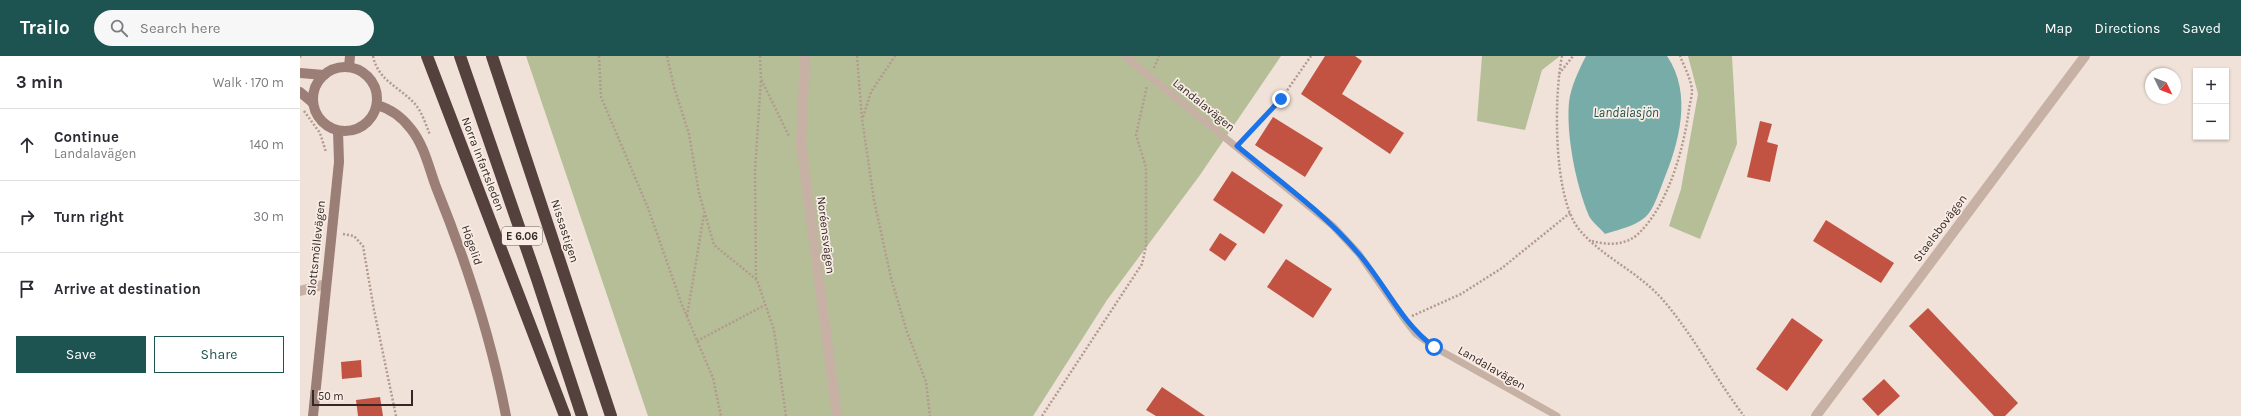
<!DOCTYPE html>
<html lang="en">
<head>
<meta charset="utf-8">
<style>
  body { margin:0; font-family:Karla,sans-serif; background:#f7f7f7; color:#2b2b33 }
  .controls { position:absolute; right:12px; top:12px; display:grid; overflow:hidden; border-radius:0px; box-shadow:0 1px 3px #0004 }
  .controls button { width:36px; height:36px; display:grid; place-items:center; padding:0; border:0; border-bottom:1px solid #e1e1e2; background:#fff; color:#2b2b33; font:20px sans-serif }
  .compass { position:absolute; left:1845px; top:12px; width:36px; height:36px; border-radius:50%; background:#fff; box-shadow:0 1px 3px #0004; rotate:133deg }
  .scale { position:absolute; left:12px; bottom:10px; width:101px; box-sizing:border-box; padding-left:4px; border:2px solid #332826; border-top:0; font-size:11px; line-height:14px; white-space:nowrap; color:#332826; -webkit-text-stroke:3px #f8ece4; paint-order:stroke }
  .stop { position:absolute; width:12px; height:12px; margin:-9px; border:3px solid #1a73e8; border-radius:50%; background:#fff }
  .stop.end { background:#1a73e8; border-color:#fff; box-shadow:0 1px 4px #0008 }
  .list { margin:0; padding:0; list-style:none }
  h2 { display:flex; justify-content:space-between; align-items:center; height:52px; margin:0; padding:0 16px; font-size:17px }
  h2 small { font-size:13px; font-weight:400; color:#7c7c81 }
  .list li { display:grid; grid-template-columns:26px 1fr auto; gap:12px; align-items:center; box-sizing:border-box; height:72px; padding:0 16px; border-top:1px solid #e1e1e2 }
  .list b { display:block; font-size:15px; white-space:nowrap }
  .list p { margin:0; font-size:13px; white-space:nowrap; color:#7c7c81 }
  .list em { font-size:13px; font-style:normal; color:#7c7c81 }
  .actions { display:flex; gap:8px; padding:12px 16px }
  .actions a { flex:1; padding:9px 0; border:1px solid #1d5350; border-radius:0px; text-align:center; font-size:14px; color:#1d5350 }
  .actions .main { background:#1d5350; color:#fff }
  .icon { flex:none; width:22px; height:22px; fill:none; stroke:currentColor; stroke-width:2; stroke-linecap:round; stroke-linejoin:round }
  .map { position:relative; flex:none; width:1941px; height:360px; overflow:hidden }
  header { display:flex; align-items:center; gap:24px; box-sizing:border-box; height:56px; padding:0 20px; background:#1d5350; color:#fff }
  header strong { font-size:19px }
  nav { display:flex; gap:22px; margin-inline-start:auto; font-size:14px }
  .search { width:280px; height:36px; background:#f7f7f7; display:flex; align-items:center; gap:10px; box-sizing:border-box; padding:0 14px; border-radius:22px; color:#7c7c81; font-size:15px }
  main { display:flex }
  aside { flex:1; background:#fff }
  .map>svg:first-child { display:block }
  .green { fill:#b6be98 }
  .water { fill:#78aca8 }
  .building { fill:#c25343 }
  .lines { fill:none; stroke-linecap:round; stroke-linejoin:round }
  .path { stroke:#b39a8f; stroke-width:2.5; stroke-dasharray:2 2; stroke-linecap:butt }
  .lane { stroke:#c7b0a4; stroke-width:7 }
  .street { stroke:#c7b0a4; stroke-width:10 }
  .secondary { stroke:#9b7f76; stroke-width:10 }
  .highway { stroke:#54413d; stroke-width:12 }
  .route { stroke:#1a73e8; stroke-width:5 }
  .labels { text-anchor:middle; stroke-width:3.5; stroke-linejoin:round; paint-order:stroke }
  .shield { fill:#f8ece4; stroke:#6e635f; stroke-width:1 }
  .shield-label { font-size:11px; font-weight:bold; fill:#332826 }
  .street-label { font-size:12px; fill:#332826; stroke:#f8ece4 }
  .water-label { font-size:13px; font-style:italic; fill:#1d5350; stroke:#f8ece4 }
</style>
</head>
<body>
<header>
<strong>Trailo</strong>
<div class="search"><svg class="icon" aria-label="search" viewBox="0 0 24 24"><circle cx="10" cy="10" r="6"/><path d="M15 15l6 6"/></svg>Search here</div>
<nav><a>Map</a><a>Directions</a><a>Saved</a></nav>
</header>
<main>
<aside>
<h2>3 min<small>Walk · 170 m</small></h2>
<ul class="list">
<li><svg class="icon" aria-label="ahead" viewBox="0 0 24 24"><path d="M12 20V5M6 11l6-6 6 6"/></svg><div><b>Continue</b><p>Landalavägen</p></div><em>140 m</em></li>
<li><svg class="icon" aria-label="right" viewBox="0 0 24 24"><path d="M7 20v-9h11M14 6l5 5-5 5"/></svg><div><b>Turn right</b></div><em>30 m</em></li>
<li><svg class="icon" aria-label="arrive" viewBox="0 0 24 24"><path d="M6 21V4h12l-3 4 3 4H6"/></svg><div><b>Arrive at destination</b></div></li>
</ul>
<div class="actions"><a class="main">Save</a><a>Share</a></div>
</aside>
<div class="map">
<svg width="1941" height="360" viewBox="0 0 1941 360">
  <rect width="100%" height="100%" fill="#f0e2d8"/>
  <g class="green">
    <polygon points="226,0 981,0 900,119 807,244 733,360 348,360"/>
    <polygon points="1182,0 1260,0 1242,14 1225,74 1177,65"/>
    <polygon points="1388,0 1432,0 1437,88 1400,183 1369,170 1381,133 1398,38"/>
  </g>
  <path class="water" d="M1286,0h81c26,38 12,87 -4,126 -4,10 -8,23 -14,31 -10,13 -29,16 -44,21 -5,-6 -13,-12 -16,-18 -13,-31 -23,-81 -20,-114 2,-16 10,-32 17,-46z"/>
  <g class="building">
    <polygon points="1025,0 1055,0 1062,5 1042,38 1104,77 1090,98 1001,38"/>
    <polygon points="973,61 1023,92 1005,121 955,89"/>
    <polygon points="1460,65 1472,68 1467,86 1478,89 1470,126 1447,121"/>
    <polygon points="932,115 983,149 964,178 913,144"/>
    <polygon points="1526,164 1594,207 1581,227 1513,185"/>
    <polygon points="920,177 937,188 925,205 909,194"/>
    <polygon points="986,203 1032,233 1013,262 967,231"/>
    <polygon points="1628,252 1718,347 1705,360 1694,360 1609,270"/>
    <polygon points="1492,262 1523,284 1487,335 1456,313"/>
    <polygon points="61,304 62,321 42,323 41,306"/>
    <polygon points="1584,323 1600,340 1578,360 1562,343"/>
    <polygon points="862,331 905,360 856,360 846,354"/>
    <polygon points="80,341 83,360 58,360 56,344"/>
  </g>
  <g class="lines">
    <g class="path">
      <path d="M73,0c5,25 27,31 42,48 7,8 11,21 15,31"/>
      <polyline points="299,0 301,41 348,152 382,249 413,322 421,360"/>
      <polyline points="367,0 374,31 389,78 399,137 414,189 457,224 474,274 486,360"/>
      <polyline points="460,0 461,23 489,80"/>
      <polyline points="557,0 562,63 574,144 591,222 607,276 626,326 630,360"/>
      <path d="M1262,0c-8,39 -9,139 16,172 23,29 60,43 85,72 31,36 52,78 81,116"/>
      <polyline points="0,1 1,0"/>
      <polyline points="854,12 859,0"/>
      <polyline points="1259,18 1273,0"/>
      <polyline points="4,55 20,77 26,96"/>
      <polyline points="563,61 571,36 595,0"/>
      <polyline points="942,85 981,43 1011,0"/>
      <polyline points="43,178 54,180 63,190 74,254 96,360"/>
      <path d="M1292,185c15,4 33,5 46,-7 30,-28 46,-86 51,-125 1,-6 3,-13 3,-19 -1,-11 -8,-24 -12,-34"/>
      <polyline points="14,221 16,210"/>
      <polyline points="456,223 455,115 461,23"/>
      <polyline points="387,260 404,158"/>
      <polyline points="1112,260 1161,238 1202,212 1270,157"/>
      <polyline points="397,285 465,249"/>
      <polyline points="742,360 842,208 846,191 846,111 836,79 847,30"/>
    </g>
    <polyline class="lane" points="825,0 1033,170 1059,198 1105,264 1116,278 1134,291 1257,360"/>
    <g class="street">
      <polyline points="505,0 501,88 537,360"/>
      <polyline points="0,235 26,228"/>
      <polyline points="1516,360 1785,0"/>
    </g>
    <g class="secondary">
      <circle cx="45" cy="43" r="32"/>
      <polyline points="49,11 50,0"/>
      <polyline points="0,17 24,19"/>
      <polyline points="0,36 13,47"/>
      <path d="M77,49c14,4 25,12 34,24 13,16 18,39 25,58 30,74 55,150 70,229"/>
      <polyline points="13,360 39,106 38,75"/>
    </g>
    <g class="highway">
      <polyline points="127,0 265,360"/>
      <polyline points="160,0 237,223 282,360"/>
      <polyline points="192,0 311,360"/>
    </g>
  </g>
  <g class="lines">
    <path class="route" d="M981,43l-44,47c41,34 86,66 121,107 28,32 41,67 76,94"/>
  </g>
  <g class="labels">
    <rect class="shield" x="202" y="171" width="40" height="18" rx="3"/>
    <g class="shield-label">
      <text x="222" y="184">E 6.06</text>
    </g>
    <g class="street-label">
      <text transform="translate(904 49) rotate(39)" y="4">Landalavägen</text>
      <text transform="translate(183 108) rotate(69)" y="4">Norra Infartsleden</text>
      <text transform="translate(1640 172) rotate(-53)" y="4">Staelsbovägen</text>
      <text transform="translate(265 175) rotate(72)" y="4">Nissastigen</text>
      <text transform="translate(526 179) rotate(83)" y="4">Noréensvägen</text>
      <text transform="translate(172 189) rotate(71)" y="4">Högelid</text>
      <text transform="translate(16 192) rotate(-84)" y="4">Slottsmöllevägen</text>
      <text transform="translate(1192 312) rotate(30)" y="4">Landalavägen</text>
    </g>
    <g class="water-label">
      <text x="1326" y="61">Landalasjön</text>
    </g>
  </g>
</svg>
<div class="controls">
<button>+</button>
<button>−</button>
</div>
<svg class="compass" viewBox="-18 -18 36 36"><path d="M0-13l5 13h-10z" fill="#e53935"/><path d="M0 13l5-13h-10z" fill="#7c7c81"/></svg>
<div class="scale">50 m</div>
<div class="stop" style="left:1134px;top:291px"></div>
<div class="stop end" style="left:981px;top:43px"></div>
</div>
</main>
</body>
</html>
